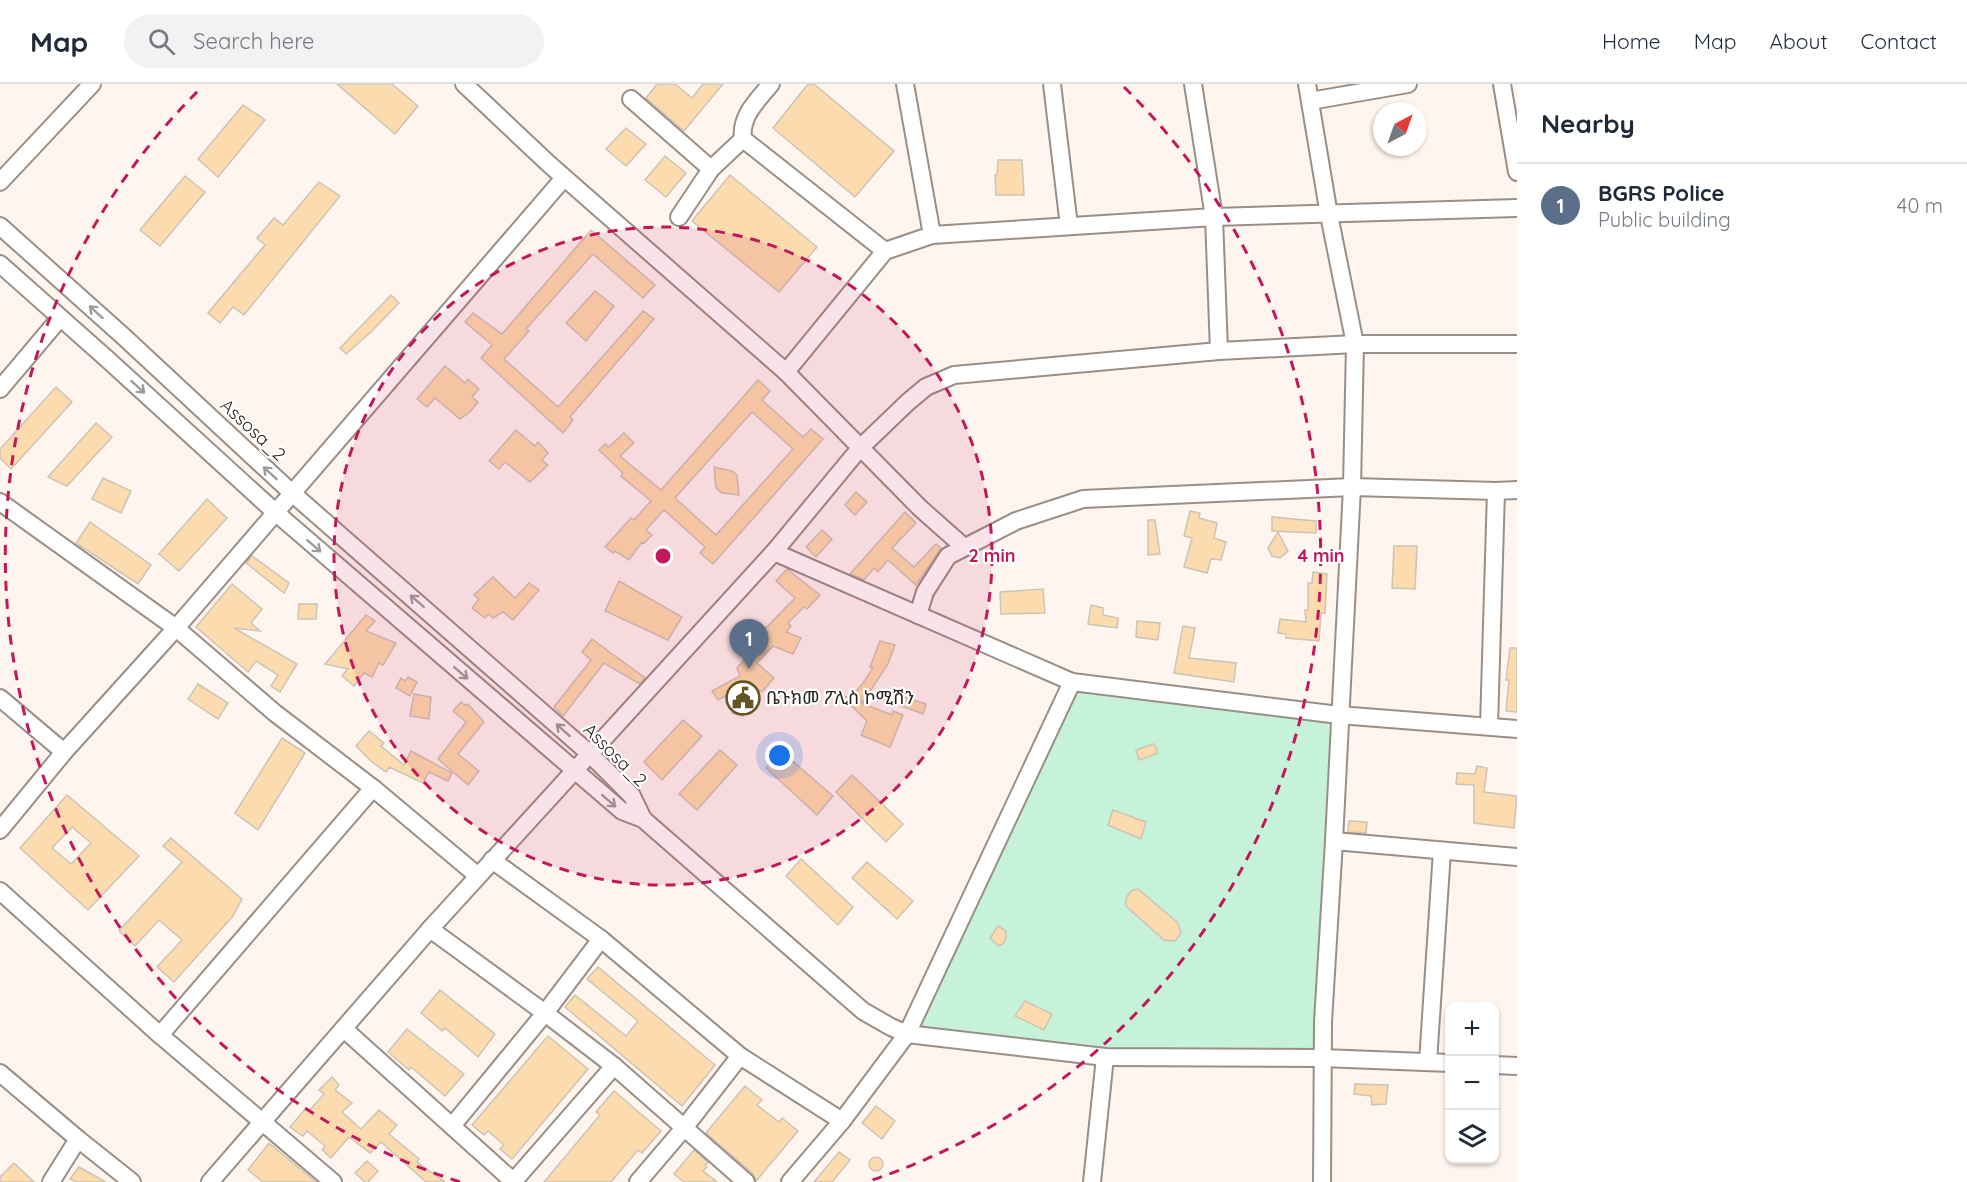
<!DOCTYPE html>
<html lang="en">
<head>
<meta charset="utf-8">
<style>
  body { margin:0; font-family:Quicksand,"Noto Sans Ethiopic",sans-serif; background:#f2f2f3; color:#1f2937 }
  .controls { position:absolute; right:18px; bottom:18px; display:grid; overflow:hidden; border-radius:12px; box-shadow:0 2px 4px #0004 }
  .controls button { width:54px; height:54px; display:grid; place-items:center; padding:0; border:0; border-bottom:2px solid #e0e1e3; background:#fff; color:#1f2937; font:30px sans-serif }
  .compass { position:absolute; left:1373px; top:18px; width:54px; height:54px; border-radius:50%; background:#fff; box-shadow:0 2px 4px #0004; rotate:41deg }
  .you { position:absolute; left:780px; top:672px; width:21px; height:21px; margin:-15px; border:4px solid #fff; border-radius:50%; background:#1a73e8; box-shadow:0 0 0 9px #1a73e833 }
  .badge { display:grid; place-items:center; width:39px; height:39px; border-radius:50%; background:#0b8043; color:#fff; font-size:20px; font-weight:700 }
  .pin { position:absolute; translate:-50% -50px; filter:drop-shadow(0 2px 3px #0008) }
  .pin::after { content:''; position:absolute; top:32px; width:21px; height:18px; background:inherit; clip-path:polygon(0 0,100% 0,50% 100%) }
  .list { margin:0; padding:0; list-style:none }
  h2 { display:flex; justify-content:space-between; align-items:center; height:78px; margin:0; padding:0 24px; font-size:26px }
  h2 small { font-size:20px; font-weight:400; color:#747a83 }
  .list li { display:grid; grid-template-columns:39px 1fr auto; gap:18px; align-items:center; box-sizing:border-box; height:84px; padding:0 24px; border-top:2px solid #e0e1e3 }
  .list b { display:block; font-size:22px; white-space:nowrap }
  .list p { margin:0; font-size:20px; white-space:nowrap; color:#747a83 }
  .list em { font-size:20px; font-style:normal; color:#747a83 }
  .icon { flex:none; width:33px; height:33px; fill:none; stroke:currentColor; stroke-width:2; stroke-linecap:round; stroke-linejoin:round }
  .map { position:relative; flex:none; width:1517px; height:1098px; overflow:hidden }
  header { display:flex; align-items:center; gap:36px; box-sizing:border-box; height:84px; padding:0 30px; background:#fff; border-bottom:2px solid #e0e1e3 }
  header strong { font-size:28px }
  nav { display:flex; gap:33px; margin-inline-start:auto; font-size:21px }
  .search { width:420px; height:54px; background:#f2f2f3; display:flex; align-items:center; gap:15px; box-sizing:border-box; padding:0 21px; border-radius:33px; color:#747a83; font-size:22px }
  main { display:flex }
  aside { flex:1; background:#fff }
  .map>svg:first-child { display:block }
  .green { fill:#c5f2d9 }
  .building { fill:#fcdcae; stroke:#cdc3b6; stroke-width:1.5; fill-rule:evenodd }
  .lines { fill:none; stroke-linecap:round; stroke-linejoin:round }
  .minor-casing { stroke:#9b8e85; stroke-width:20 }
  .minor { stroke:#fff; stroke-width:16 }
  .oneway { stroke:#9e9c9a }
  .ring { fill:none; stroke:#c2185b; stroke-width:3; stroke-dasharray:10 8 }
  .labels { text-anchor:middle; stroke-width:4.5; stroke-linejoin:round; paint-order:stroke }
  .street-label { font-size:18px; fill:#28221f; stroke:#fff }
  .poi-label { font-size:18px; fill:#28221f; stroke:#fff; text-anchor:start }
  .centre { fill:#c2185b; stroke:#fff; stroke-width:3 }
  .ring-label { font-size:18px; text-anchor:middle; font-weight:bold; fill:#c2185b; stroke:#fff; stroke-width:4.5; stroke-linejoin:round; paint-order:stroke }
</style>
</head>
<body>
<header>
<strong>Map</strong>
<div class="search"><svg class="icon" aria-label="search" viewBox="0 0 24 24"><circle cx="10" cy="10" r="6"/><path d="M15 15l6 6"/></svg>Search here</div>
<nav><a>Home</a><a>Map</a><a>About</a><a>Contact</a></nav>
</header>
<main>
<div class="map">
<svg width="1517" height="1098" viewBox="0 0 1517 1098">
  <rect width="100%" height="100%" fill="#fef5ef"/>
  <polygon class="green" points="1072,600 1340,634 1325,976 1097,973 908,946"/>
  <g class="building">
    <polygon points="337,0 392,0 418,22 395,50"/>
    <polygon points="657,0 675,0 692,14 703,0 723,0 684,47 646,14"/>
    <polygon points="808,0 814,0 894,67 855,113 773,44"/>
    <polygon points="243,21 265,36 218,93 198,75"/>
    <polygon points="626,44 646,60 626,82 606,65"/>
    <polygon points="665,72 686,89 666,113 645,96"/>
    <polygon points="998,76 1022,76 1024,111 996,111 995,91 997,91"/>
    <polygon points="730,91 817,163 779,208 692,137"/>
    <polygon points="185,92 205,108 160,162 140,146"/>
    <polygon points="319,98 340,112 244,231 233,223 220,239 208,229 265,161 257,154 274,134 283,141"/>
    <polygon points="591,146 655,201 643,214 593,170 526,245 529,247 504,275 558,323 643,227 654,235 570,333 573,336 563,349 481,274 492,261 465,238 473,229 502,250"/>
    <polygon points="595,207 614,222 586,257 566,239"/>
    <polygon points="391,211 399,219 371,248 346,270 340,264"/>
    <polygon points="445,282 465,299 468,295 479,305 472,313 478,318 470,328 460,335 435,314 427,323 417,315"/>
    <path d="M758,296l12,11 -8,9 41,37 8,-8 12,10 -110,125 -13,-11 5,-6 -41,-37 -18,20 6,5 -8,8 -2,-1 -13,18 -14,-9 -2,2 -8,-6 26,-29 3,2 17,-19 -30,-25 2,-3 -24,-23 6,-6 4,3 15,-14 10,10 -14,13 41,34zM752,328l41,37 -77,86 -41,-37z"/>
    <polygon points="56,303 72,318 11,385 0,374 0,365"/>
    <polygon points="96,339 112,353 67,402 48,393"/>
    <polygon points="516,346 535,362 538,358 548,369 542,376 548,381 530,398 505,378 499,385 489,377"/>
    <polygon points="714,383 732,387 737,391 739,411 722,409 716,404"/>
    <polygon points="103,394 131,407 121,429 92,415"/>
    <polygon points="856,408 867,418 855,431 845,421"/>
    <polygon points="207,415 227,434 179,487 159,470"/>
    <polygon points="1190,427 1200,429 1199,434 1217,439 1214,454 1226,458 1221,476 1211,475 1207,489 1184,483 1192,454 1184,452"/>
    <polygon points="905,428 916,439 892,464 914,483 936,460 941,464 916,501 888,476 878,488 874,484 864,496 850,490"/>
    <polygon points="1272,433 1316,437 1316,449 1272,447"/>
    <polygon points="1148,436 1155,436 1160,470 1148,471"/>
    <polygon points="90,438 151,481 138,500 76,459"/>
    <polygon points="822,446 832,455 816,473 806,463"/>
    <polygon points="1278,448 1288,467 1280,474 1272,472 1268,464"/>
    <polygon points="1394,462 1417,462 1415,505 1392,504"/>
    <polygon points="252,472 289,499 284,509 246,479"/>
    <polygon points="787,485 820,511 807,525 804,523 788,539 791,542 786,548 801,554 793,570 773,562 757,579 774,594 762,608 756,606 742,632 732,629 743,602 718,616 712,607 740,592 737,584 761,558 756,554 795,514 776,497"/>
    <polygon points="1313,488 1327,490 1325,529 1321,529 1319,557 1286,554 1286,550 1278,549 1280,535 1306,538 1305,526 1308,526 1308,499 1312,499"/>
    <polygon points="493,493 515,514 529,499 539,506 513,536 503,528 493,534 489,530 485,534 472,524 479,515 474,511"/>
    <polygon points="619,497 682,533 668,556 605,527"/>
    <polygon points="232,500 262,525 251,539 260,547 234,544 297,580 280,608 271,602 278,591 256,577 248,588 196,543"/>
    <polygon points="1043,505 1045,529 1001,530 1000,508"/>
    <polygon points="299,520 317,520 316,535 298,535"/>
    <polygon points="1091,521 1103,524 1103,531 1118,534 1117,544 1088,540"/>
    <polygon points="366,531 375,537 366,547 396,559 383,581 379,579 372,593 364,589 354,602 342,592 348,585 325,580"/>
    <polygon points="1137,537 1160,539 1158,556 1136,553"/>
    <polygon points="1183,542 1195,544 1189,574 1236,579 1234,598 1174,589"/>
    <polygon points="592,555 645,594 640,600 604,579 563,632 554,623 591,576 582,568"/>
    <polygon points="880,557 895,561 888,580 863,618 854,610 863,599 873,584 870,583"/>
    <polygon points="1510,564 1517,564 1517,628 1506,627 1509,596 1506,596"/>
    <polygon points="408,593 417,598 410,612 396,604 401,594 405,597"/>
    <polygon points="198,600 228,619 218,635 188,615"/>
    <polygon points="883,606 926,620 923,630 880,614"/>
    <polygon points="414,610 431,613 429,635 410,632"/>
    <polygon points="839,610 892,631 893,627 903,631 890,663 861,651 867,637"/>
    <polygon points="461,618 465,621 468,620 484,638 458,670 479,687 468,701 438,675 466,638 453,627"/>
    <polygon points="683,636 702,652 662,696 644,678"/>
    <polygon points="369,647 384,659 381,662 404,681 411,667 452,689 448,697 429,688 423,699 389,683 386,688 372,678 356,662"/>
    <polygon points="282,654 305,669 258,746 235,729"/>
    <polygon points="1154,660 1158,669 1139,676 1136,666"/>
    <polygon points="720,666 737,681 697,726 679,710"/>
    <polygon points="781,667 833,712 817,731 766,684"/>
    <polygon points="1477,682 1487,684 1484,708 1517,712 1514,744 1474,739 1474,701 1456,700 1457,689 1475,690"/>
    <polygon points="852,691 903,740 886,758 836,708"/>
    <path d="M67,711l72,61 -51,54 -68,-62zM72,743l19,16 -20,21 -19,-16z"/>
    <polygon points="1113,726 1146,738 1141,755 1108,741"/>
    <polygon points="1349,737 1367,738 1366,749 1348,748"/>
    <polygon points="171,754 242,815 233,832 174,898 157,883 182,856 159,836 135,862 119,847 182,778 163,762"/>
    <polygon points="801,775 853,823 838,841 786,792"/>
    <polygon points="867,778 913,817 897,835 852,794"/>
    <polygon points="1138,805 1178,839 1181,849 1175,857 1164,856 1126,822 1126,814 1131,807"/>
    <polygon points="998,842 1006,847 1006,852 1004,859 999,862 990,854"/>
    <polygon points="598,883 715,981 682,1022 565,923 575,911 626,952 638,937 587,895"/>
    <polygon points="440,906 495,950 478,973 445,944 442,947 421,929"/>
    <polygon points="1025,917 1052,930 1044,946 1015,932"/>
    <polygon points="407,945 464,990 445,1012 411,983 409,986 388,968"/>
    <polygon points="548,952 588,985 512,1075 500,1065 504,1061 488,1047 484,1051 472,1041"/>
    <polygon points="332,993 339,1001 335,1006 352,1019 342,1028 361,1045 379,1026 397,1041 389,1050 419,1075 417,1078 445,1098 426,1098 381,1058 370,1069 349,1053 331,1074 322,1066 325,1062 307,1047 303,1052 290,1043 306,1024 309,1027 324,1010 319,1006"/>
    <polygon points="1355,1000 1388,1001 1386,1020 1372,1021 1371,1012 1354,1010"/>
    <polygon points="745,1002 762,1016 757,1021 779,1038 782,1034 798,1047 756,1097 753,1090 706,1049"/>
    <polygon points="614,1007 661,1047 642,1069 638,1066 611,1098 544,1098 600,1031 596,1028"/>
    <polygon points="876,1022 895,1037 882,1055 862,1039"/>
    <polygon points="269,1059 316,1098 263,1098 248,1086"/>
    <polygon points="694,1066 708,1078 705,1081 707,1083 703,1087 717,1098 684,1098 674,1090"/>
    <polygon points="839,1068 850,1076 832,1098 814,1098"/>
    <circle cx="876" cy="1080" r="7"/>
    <polygon points="367,1077 378,1087 368,1098 365,1098 355,1089"/>
    <polygon points="14,1079 34,1098 0,1098 0,1093"/>
    <polygon points="79,1083 106,1098 77,1098 70,1095"/>
  </g>
  <g class="lines">
    <defs>
      <g id="minor">
        <polyline points="464,0 550,81 786,288 920,424 964,463"/>
        <path d="M771,0c-14,17 -31,32 -28,55l142,112"/>
        <polyline points="905,0 932,151"/>
        <polyline points="1052,0 1069,142"/>
        <polyline points="1193,0 1214,133 1219,267"/>
        <polyline points="1307,0 1329,131 1355,260 1352,403 1334,757 1323,938 1322,1098"/>
        <polyline points="1502,0 1517,88"/>
        <polyline points="631,15 711,85"/>
        <polyline points="1310,17 1408,0"/>
        <polyline points="0,98 92,0"/>
        <polyline points="679,133 711,85 743,55"/>
        <polyline points="0,142 123,252 292,409 590,670 632,712 643,735"/>
        <polyline points="0,180 106,274 275,428 622,727 643,735 863,927 891,943 907,950 1105,973 1322,974 1450,979"/>
        <polyline points="786,288 885,167 932,151 1214,133 1517,124"/>
        <polyline points="0,305 60,234"/>
        <polyline points="0,418 176,544 275,629 373,704 478,792"/>
        <polyline points="774,468 1072,598 1339,631 1517,645"/>
        <polyline points="918,531 925,508 948,472 1016,437 1083,415 1352,403 1496,407 1517,406"/>
        <polyline points="0,614 64,668"/>
        <polyline points="1489,642 1496,407"/>
        <polyline points="0,746 64,668 176,544 564,94"/>
        <polyline points="1334,757 1517,773"/>
        <polyline points="492,776 601,855 740,972 842,1037"/>
        <polyline points="0,807 160,951 333,1098"/>
        <polyline points="430,845 545,929 614,982 746,1098"/>
        <polyline points="344,945 514,1098"/>
        <polyline points="160,951 373,704"/>
        <polyline points="1428,978 1442,767"/>
        <polyline points="1494,981 1517,982"/>
        <polyline points="0,989 78,1055 132,1098"/>
        <polyline points="452,1042 545,929 601,855"/>
        <polyline points="51,1098 78,1055"/>
        <polyline points="210,1098 430,845 774,468 860,364 908,318 926,303 954,291 1219,267 1355,260 1517,260"/>
        <polyline points="513,1098 614,982"/>
        <polyline points="638,1098 684,1044 740,972"/>
        <polyline points="790,1098 842,1037 907,950 1072,598"/>
        <polyline points="1092,1098 1105,973"/>
      </g>
    </defs>
    <use href="#minor" class="minor-casing"/>
    <use href="#minor" class="minor"/>
  </g>
  <defs><path id="oneway-shaft" d="M-6 0H5M1.5-3L5.5 0L1.5 3" fill="none" stroke-width="1.6" stroke-linecap="round" stroke-linejoin="round" transform="scale(1.5)"/></defs>
  <g class="oneway">
    <use href="#oneway-shaft" transform="translate(96 228) rotate(-138)"/>
    <use href="#oneway-shaft" transform="translate(138 303) rotate(42)"/>
    <use href="#oneway-shaft" transform="translate(270 389) rotate(-137)"/>
    <use href="#oneway-shaft" transform="translate(314 462) rotate(41)"/>
    <use href="#oneway-shaft" transform="translate(417 517) rotate(-139)"/>
    <use href="#oneway-shaft" transform="translate(461 589) rotate(41)"/>
    <use href="#oneway-shaft" transform="translate(563 646) rotate(-138)"/>
    <use href="#oneway-shaft" transform="translate(609 717) rotate(41)"/>
  </g>
  <circle cx="663" cy="472" r="329" fill="#c2185b" fill-opacity=".12"/>
  <g class="ring">
    <circle cx="663" cy="472" r="329"/>
    <path d="M460 1098A658 658 0 0 1 202 3M1124 3A658 658 0 0 1 866 1098"/>
  </g>
  <defs>
    <symbol id="civic-ring" viewBox="-11 -11 22 22"><circle r="9.5" fill="#fff" stroke="#625521" stroke-width="1.5"/><path d="M-.6-6.5H3V-4.5H.6V-3L4-1V1h2V6H-6V1h2V-1L-.6-3ZM-1.2 2.5V6h2.4V2.5Z" fill="#625521"/></symbol>
  </defs>
  <g fill-rule="evenodd">
    <use href="#civic-ring" x="724" y="595" width="38" height="38"/>
  </g>
  <g class="labels">
    <g class="street-label">
      <text transform="translate(253 346) rotate(43)" y="6">Assosa_2</text>
      <text transform="translate(615 671) rotate(45)" y="6">Assosa_2</text>
    </g>
    <g class="poi-label">
      <text x="766" y="620">ቤጉክመ ፖሊስ ኮሚሽን</text>
    </g>
  </g>
  <circle cx="663" cy="472" r="9" class="centre"/>
  <g class="ring-label">
    <text x="992" y="478">2 min</text>
    <text x="1321" y="478">4 min</text>
  </g>
</svg>
<div class="controls">
<button>+</button>
<button>−</button>
<button><svg class="icon" aria-label="layers" viewBox="0 0 24 24"><path d="M12 4l9 5-9 5-9-5zM3 14l9 5 9-5"/></svg></button>
</div>
<svg class="compass" viewBox="-18 -18 36 36"><path d="M0-13l5 13h-10z" fill="#e53935"/><path d="M0 13l5-13h-10z" fill="#747a83"/></svg>
<div class="you"></div>
<div class="pin badge" style="left:749px;top:585px;background:#5c6f8a">1</div>
</div>
<aside>
<h2>Nearby<small></small></h2>
<ul class="list">
<li><span class="badge" style="background:#5c6f8a">1</span><div><b>BGRS Police</b><p>Public building</p></div><em>40 m</em></li>
</ul>
</aside>
</main>
</body>
</html>
